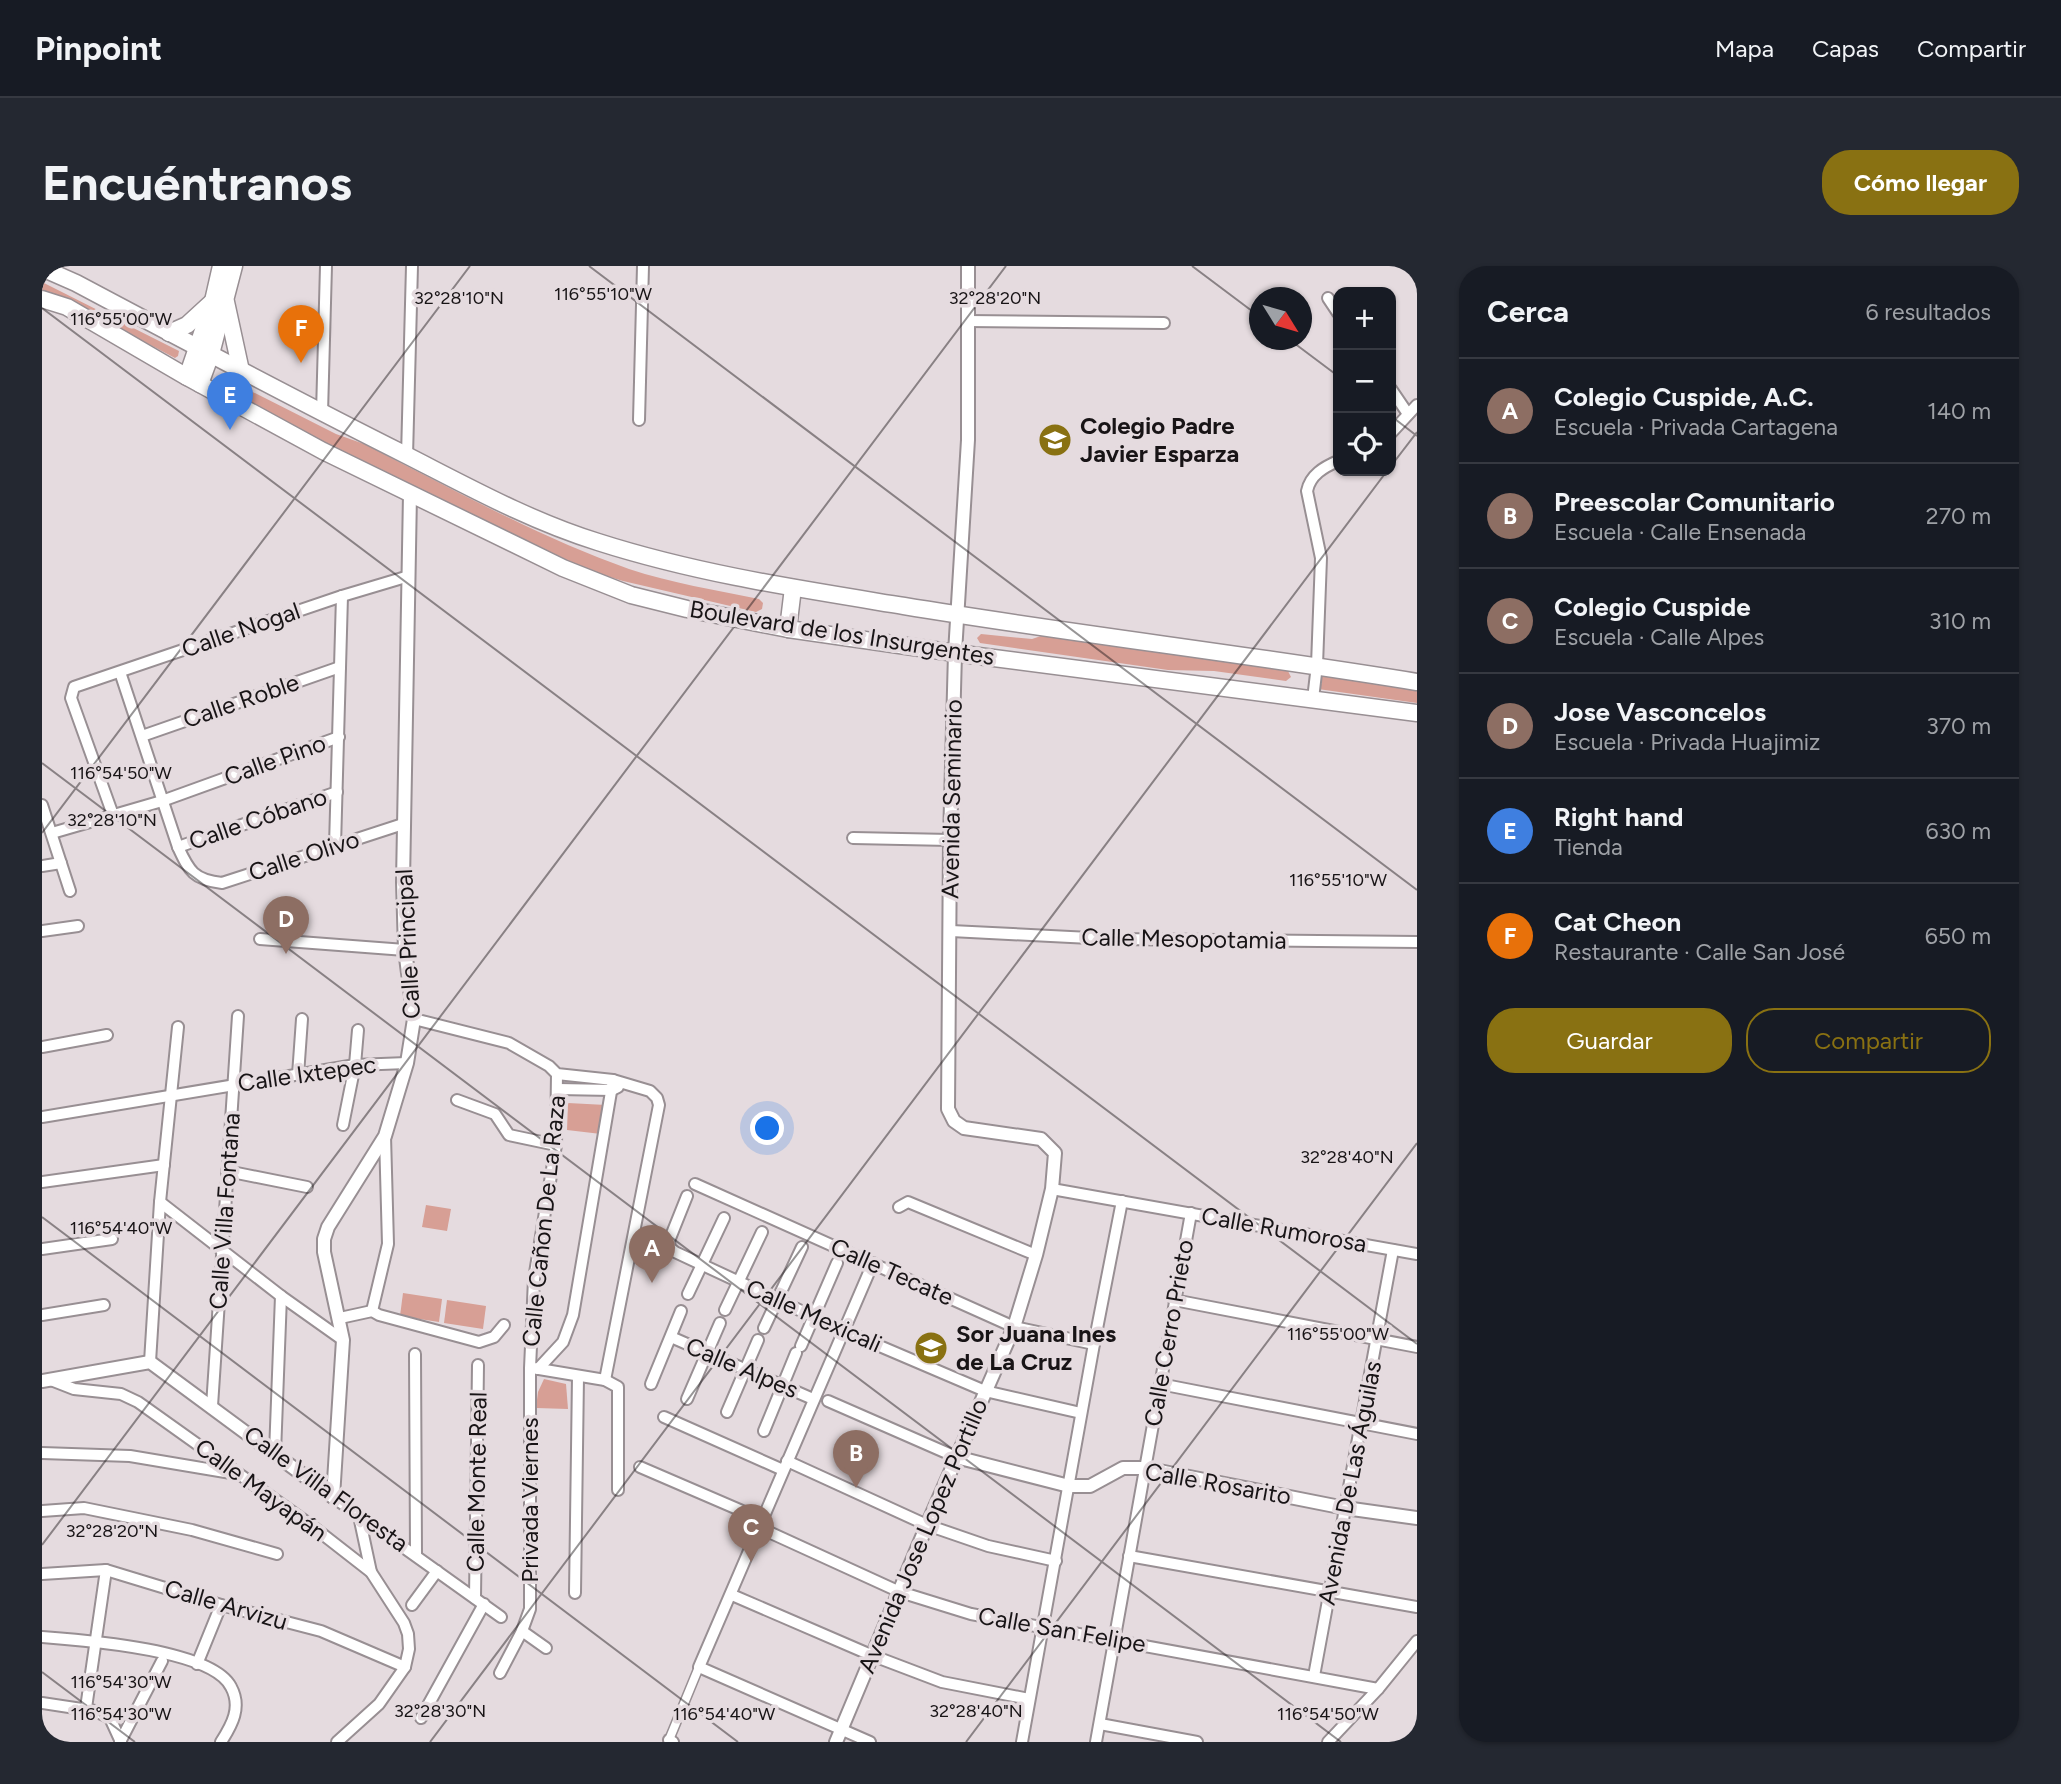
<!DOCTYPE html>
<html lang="es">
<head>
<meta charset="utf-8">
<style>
  body { margin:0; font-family:Figtree,sans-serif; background:#242831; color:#f1f3f6 }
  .controls { position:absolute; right:21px; top:21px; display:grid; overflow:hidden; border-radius:14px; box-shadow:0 2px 5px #0004 }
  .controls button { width:63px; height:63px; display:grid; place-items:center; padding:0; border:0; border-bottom:2px solid #363941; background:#171b24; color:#f1f3f6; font:35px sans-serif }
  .compass { position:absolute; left:1207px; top:21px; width:63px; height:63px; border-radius:50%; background:#171b24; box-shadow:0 2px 5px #0004; rotate:127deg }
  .you { position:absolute; left:726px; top:863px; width:24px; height:24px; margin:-18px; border:5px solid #fff; border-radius:50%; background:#1a73e8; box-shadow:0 0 0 10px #1a73e833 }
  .badge { display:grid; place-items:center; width:46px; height:46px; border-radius:50%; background:#897112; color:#fff; font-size:23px; font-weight:700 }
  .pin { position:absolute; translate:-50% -58px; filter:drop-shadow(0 2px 4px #0008) }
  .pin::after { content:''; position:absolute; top:37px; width:24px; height:21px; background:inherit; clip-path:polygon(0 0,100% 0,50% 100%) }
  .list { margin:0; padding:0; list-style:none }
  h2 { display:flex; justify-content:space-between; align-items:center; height:91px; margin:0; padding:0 28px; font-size:30px }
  h2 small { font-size:23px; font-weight:400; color:#9ea1a6 }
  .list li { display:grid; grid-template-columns:46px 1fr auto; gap:21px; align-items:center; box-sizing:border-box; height:105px; padding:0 28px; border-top:2px solid #363941 }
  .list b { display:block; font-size:26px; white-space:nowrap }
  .list p { margin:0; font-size:23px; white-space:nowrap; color:#9ea1a6 }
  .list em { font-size:23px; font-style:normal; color:#9ea1a6 }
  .actions { display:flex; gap:14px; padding:21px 28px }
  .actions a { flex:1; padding:16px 0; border:2px solid #897112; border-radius:28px; text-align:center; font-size:24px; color:#897112 }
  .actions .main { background:#897112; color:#fff }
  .icon { flex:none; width:38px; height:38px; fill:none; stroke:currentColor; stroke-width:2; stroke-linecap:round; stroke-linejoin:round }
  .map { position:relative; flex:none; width:1375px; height:1476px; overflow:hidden; border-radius:28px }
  header { display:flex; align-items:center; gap:42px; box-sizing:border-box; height:98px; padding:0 35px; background:#171b24; border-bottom:2px solid #363941 }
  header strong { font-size:33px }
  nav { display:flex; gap:38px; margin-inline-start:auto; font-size:24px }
  .intro { display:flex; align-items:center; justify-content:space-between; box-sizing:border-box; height:168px; padding:0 42px }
  h1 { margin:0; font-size:49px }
  .button { padding:18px 32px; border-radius:28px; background:#897112; color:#fff; font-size:24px; font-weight:700 }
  main { display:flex; gap:42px; padding:0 42px }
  aside { flex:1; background:#171b24; border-radius:28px; box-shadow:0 2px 5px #0004 }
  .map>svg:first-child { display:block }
  .green { fill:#d79f95 }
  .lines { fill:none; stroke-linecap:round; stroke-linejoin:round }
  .pedestrian-casing { stroke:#988f93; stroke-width:11 }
  .minor-casing { stroke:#988f93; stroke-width:14 }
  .tertiary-casing { stroke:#988f93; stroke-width:16 }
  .primary-casing { stroke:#988f93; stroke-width:19 }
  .pedestrian { stroke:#fff; stroke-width:8 }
  .minor { stroke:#fff; stroke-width:10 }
  .tertiary { stroke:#fff; stroke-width:12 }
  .primary { stroke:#fff; stroke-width:16 }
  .ticks { fill:none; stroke:#181416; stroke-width:2; stroke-opacity:0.45 }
  .labels { text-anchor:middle; stroke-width:7; stroke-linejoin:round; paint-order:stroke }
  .poi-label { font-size:24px; font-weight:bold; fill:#181416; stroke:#e5dbdf; text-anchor:start }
  .street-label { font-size:24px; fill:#181416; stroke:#e5dbdf }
  .ticks-label { font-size:18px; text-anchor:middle; fill:#181416; stroke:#e5dbdf; stroke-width:7; stroke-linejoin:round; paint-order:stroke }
</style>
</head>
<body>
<header>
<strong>Pinpoint</strong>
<nav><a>Mapa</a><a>Capas</a><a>Compartir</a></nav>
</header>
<div class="intro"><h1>Encuéntranos</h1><a class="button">Cómo llegar</a></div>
<main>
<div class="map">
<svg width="1375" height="1476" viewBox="0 0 1375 1476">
  <rect width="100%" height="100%" fill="#e5dbdf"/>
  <g class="green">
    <polygon points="0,16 137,85 136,90 133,92 33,39 0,28"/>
    <path d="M180,113h5l109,55 28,10c87,44 174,93 265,125 42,14 87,21 130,30l4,4 -1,6 -6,3 -133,-31 -36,-11 -84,-37 -286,-145 1,-6z"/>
    <polygon points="939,368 990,373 999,370 1246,405 1249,411 1244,415 1172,405 1126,404 938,377 935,372"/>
    <polygon points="1279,410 1375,424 1375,437 1276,423 1280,417"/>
    <polygon points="526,837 564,839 559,868 525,864"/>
    <polygon points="384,939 409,943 405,965 380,961"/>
    <polygon points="361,1027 400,1033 397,1056 358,1050"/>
    <polygon points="405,1034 444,1040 441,1063 402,1057"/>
    <polygon points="502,1113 524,1118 526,1143 494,1142 496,1126"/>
  </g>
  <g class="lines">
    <defs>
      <polyline id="pedestrian" points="627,1474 657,1401"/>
      <g id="minor">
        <polyline points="1286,32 1296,47"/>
        <polyline points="925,55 1122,57"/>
        <polyline points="1349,123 1366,148"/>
        <polyline points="280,147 284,0"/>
        <polyline points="597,154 601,0"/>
        <polyline points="1349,167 1375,139"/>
        <polyline points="365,190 370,0"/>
        <path d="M78,406l58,175c11,24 16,33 44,36l181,-59"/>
        <path d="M1271,433l4,-34 4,-107 -14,-67c3,-16 17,-24 31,-30"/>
        <polyline points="100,470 298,401"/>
        <polyline points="0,539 28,625"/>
        <polyline points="71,549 29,432 32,421 300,330 367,310"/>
        <polyline points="10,567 120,535 297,471"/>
        <polyline points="811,572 908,574"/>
        <polyline points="293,580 300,330"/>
        <polyline points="136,581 295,526"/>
        <polyline points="0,600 19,597"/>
        <polyline points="0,665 36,660"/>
        <polyline points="909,665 1068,673 1375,676"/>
        <polyline points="218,673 363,684"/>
        <polyline points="372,753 467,777 507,800 515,808 571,814 608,825 615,832 617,839 563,1114"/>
        <polyline points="0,781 65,769"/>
        <polyline points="256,809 260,753"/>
        <polyline points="516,823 570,824 576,821"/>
        <polyline points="415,834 453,848 467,869 514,879"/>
        <polyline points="0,851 313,799 365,797"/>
        <polyline points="301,859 313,799 316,764"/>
        <polyline points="185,905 265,921"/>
        <polyline points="0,916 122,899"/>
        <polyline points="653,918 972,1061 1052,1078"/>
        <polyline points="1010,923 1375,988"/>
        <polyline points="645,930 627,975 628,982 633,986 800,1064 943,1125 1039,1147"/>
        <polyline points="118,936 239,1030 301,1074"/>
        <polyline points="857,941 866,936 994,989"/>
        <polyline points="0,983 70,973"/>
        <polyline points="646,1028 682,952"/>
        <polyline points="1132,1034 1375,1081"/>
        <polyline points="683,1044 720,966"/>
        <polyline points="330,1045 346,978 343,870"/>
        <polyline points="0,1049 62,1039"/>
        <polyline points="298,1052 330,1045 337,1049 437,1076 452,1071 462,1059"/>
        <polyline points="722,1062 760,981"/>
        <polyline points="629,1071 771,1133"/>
        <polyline points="759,1080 795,997"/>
        <polyline points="373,1088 374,1288"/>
        <polyline points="108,1096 118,936 136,761"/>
        <polyline points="491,1102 563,1114 576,1121 576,1224"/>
        <polyline points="496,1103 521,1076 531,1049 571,814"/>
        <polyline points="9,1114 32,1123 79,1128 96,1136 270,1260 329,1306 362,1357 366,1368 367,1383 363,1401 337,1438 295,1476"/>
        <polyline points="609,1118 639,1045"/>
        <polyline points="1118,1118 1375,1168"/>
        <polyline points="645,1133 678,1057"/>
        <polyline points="786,1135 914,1191"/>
        <polyline points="170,1140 196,750"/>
        <polyline points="685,1146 716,1074"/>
        <polyline points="622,1151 741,1204"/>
        <polyline points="722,1165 754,1087"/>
        <polyline points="0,1187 88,1190 195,1208"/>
        <polyline points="233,1187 239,1030"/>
        <polyline points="745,1195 885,1259 946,1280 1014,1295"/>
        <polyline points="598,1201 721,1254"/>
        <polyline points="291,1231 459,1351"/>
        <polyline points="0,1245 42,1242 150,1264 235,1288"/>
        <polyline points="317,1250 329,1306"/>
        <polyline points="718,1262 858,1326 929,1348 1336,1423"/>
        <polyline points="1087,1290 1375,1341"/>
        <polyline points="0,1308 64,1304 179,1339 279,1365 363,1401"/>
        <polyline points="533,1327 536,1111"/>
        <polyline points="690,1329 829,1389 900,1416 987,1433"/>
        <polyline points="433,1332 436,1099"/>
        <polyline points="370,1339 395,1305"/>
        <polyline points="480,1365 504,1382"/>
        <path d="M0,1371c39,3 170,12 189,50 11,20 1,38 -10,55"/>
        <polyline points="155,1398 179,1339"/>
        <polyline points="458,1407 480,1365 488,1343 488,1102 492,1013 514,879 515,808"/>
        <polyline points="1272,1410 1351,984"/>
        <polyline points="0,1437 53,1445 68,1452 79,1476"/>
        <polyline points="44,1442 64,1304"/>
        <polyline points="379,1452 442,1338"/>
        <polyline points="1058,1458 1155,1476"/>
        <polyline points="627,1474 631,1476"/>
        <polyline points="78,1476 120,1395"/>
        <polyline points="828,1476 657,1401 831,997"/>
        <polyline points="980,1476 1052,1078 1080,935"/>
        <polyline points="1054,1476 1149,947"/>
        <polyline points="1286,1476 1336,1423 1375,1375"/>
      </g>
      <g id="tertiary">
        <polyline points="0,1115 108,1096 291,1231"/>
        <polyline points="914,1191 1027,1220 1048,1220 1081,1202 1102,1202 1303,1242 1375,1252"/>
        <polyline points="291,1231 301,1074 282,986 282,973 286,961 343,870 365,797 372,753 363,684 361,616 368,228"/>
        <polyline points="794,1476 885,1259 972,1061 994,989 1010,923 1013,887 999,873 922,862 912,855 906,843 908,574 913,387 926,174 926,0"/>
      </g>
      <g id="primary">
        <path d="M0,2l34,15c109,58 218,116 328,171 63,32 126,67 194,88 100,32 202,47 306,64 170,28 342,48 513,76"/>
        <polyline points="0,33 25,41 145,111 281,185 521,302 589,329 645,343 746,363 913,387 1375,447"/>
        <polyline points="184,36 199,105"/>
        <polyline points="127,67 145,59 169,37"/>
        <polyline points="145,111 171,35 179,0"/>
        <polyline points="158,118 169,88 192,0"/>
        <polyline points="746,363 751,322"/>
      </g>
    </defs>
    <use href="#pedestrian" class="pedestrian-casing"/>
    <use href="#minor" class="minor-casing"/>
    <use href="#tertiary" class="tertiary-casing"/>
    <use href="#primary" class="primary-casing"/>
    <use href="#pedestrian" class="pedestrian"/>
    <use href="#minor" class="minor"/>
    <use href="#tertiary" class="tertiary"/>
    <use href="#primary" class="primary"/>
  </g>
  <path class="ticks" d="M547,0l828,624M1150,0l68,51M0,42l1375,1036M1248,74l48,36M1349,150l26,20M1349,200l26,-34M0,497l1299,979M0,567l428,-567M0,951l696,525M0,1279l964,-1279M0,1406l93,70M388,1476l957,-1271M924,1476l451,-599"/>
  <defs>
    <symbol id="university-disc" viewBox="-11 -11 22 22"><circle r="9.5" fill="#897112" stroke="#e5dbdf"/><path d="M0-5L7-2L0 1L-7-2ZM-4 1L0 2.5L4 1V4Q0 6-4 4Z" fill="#fff"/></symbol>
    <symbol id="school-disc" viewBox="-11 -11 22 22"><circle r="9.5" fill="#897112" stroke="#e5dbdf"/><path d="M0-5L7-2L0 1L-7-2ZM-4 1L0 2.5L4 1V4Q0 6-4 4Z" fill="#fff"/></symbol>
  </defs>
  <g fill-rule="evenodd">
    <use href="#university-disc" x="994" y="155" width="38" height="38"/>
    <use href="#school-disc" x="870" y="1063" width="38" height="38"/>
  </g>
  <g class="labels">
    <g class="poi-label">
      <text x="1038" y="168">Colegio Padre<tspan x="1038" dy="28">Javier Esparza</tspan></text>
      <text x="914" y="1076">Sor Juana Ines<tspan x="914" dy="28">de La Cruz</tspan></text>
    </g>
    <g class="street-label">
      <text transform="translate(199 364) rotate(-19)" y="8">Calle Nogal</text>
      <text transform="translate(800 367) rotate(9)" y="8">Boulevard de los Insurgentes</text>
      <text transform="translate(199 435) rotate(-19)" y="8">Calle Roble</text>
      <text transform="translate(233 494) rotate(-20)" y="8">Calle Pino</text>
      <text transform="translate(910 533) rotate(-89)" y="8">Avenida Seminario</text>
      <text transform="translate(216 553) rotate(-19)" y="8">Calle Cóbano</text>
      <text transform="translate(262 590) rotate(-18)" y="8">Calle Olivo</text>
      <text transform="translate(1142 673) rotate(1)" y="8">Calle Mesopotamia</text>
      <text transform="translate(366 678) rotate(-93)" y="8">Calle Principal</text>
      <text transform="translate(265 808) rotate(-8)" y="8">Calle Ixtepec</text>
      <text transform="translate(183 945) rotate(-86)" y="8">Calle Villa Fontana</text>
      <text transform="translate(502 955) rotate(-84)" y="8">Calle Cañon De La Raza</text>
      <text transform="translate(1242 964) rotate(10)" y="8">Calle Rumorosa</text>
      <text transform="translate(850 1006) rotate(24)" y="8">Calle Tecate</text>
      <text transform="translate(772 1050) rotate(24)" y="8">Calle Mexicali</text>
      <text transform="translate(1127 1067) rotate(-80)" y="8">Calle Cerro Prieto</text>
      <text transform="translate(700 1102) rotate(23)" y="8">Calle Alpes</text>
      <text transform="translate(435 1216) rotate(-89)" y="8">Calle Monte Real</text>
      <text transform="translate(1308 1217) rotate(-79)" y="8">Avenida De Las Águilas</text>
      <text transform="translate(1176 1218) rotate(10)" y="8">Calle Rosarito</text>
      <text transform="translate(284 1223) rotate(36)" y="8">Calle Villa Floresta</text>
      <text transform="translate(219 1224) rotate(36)" y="8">Calle Mayapán</text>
      <text transform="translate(488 1234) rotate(-90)" y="8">Privada Viernes</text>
      <text transform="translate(881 1270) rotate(-67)" y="8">Avenida Jose Lopez Portillo</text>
      <text transform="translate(184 1339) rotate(16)" y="8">Calle Arvizu</text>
      <text transform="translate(1020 1364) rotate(10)" y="8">Calle San Felipe</text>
    </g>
  </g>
  <g class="ticks-label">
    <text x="561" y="34">116°55'10"W</text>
    <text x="417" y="38">32°28'10"N</text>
    <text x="953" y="38">32°28'20"N</text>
    <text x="79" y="59">116°55'00"W</text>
    <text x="79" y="513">116°54'50"W</text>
    <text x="70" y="560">32°28'10"N</text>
    <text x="1296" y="620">116°55'10"W</text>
    <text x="1305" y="897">32°28'40"N</text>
    <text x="79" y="968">116°54'40"W</text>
    <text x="1296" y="1074">116°55'00"W</text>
    <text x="70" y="1271">32°28'20"N</text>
    <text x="79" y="1422">116°54'30"W</text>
    <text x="398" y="1451">32°28'30"N</text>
    <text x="934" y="1451">32°28'40"N</text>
    <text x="79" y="1454">116°54'30"W</text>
    <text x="682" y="1454">116°54'40"W</text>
    <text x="1286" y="1454">116°54'50"W</text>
  </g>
</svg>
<div class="controls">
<button>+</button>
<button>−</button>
<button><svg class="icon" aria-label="locate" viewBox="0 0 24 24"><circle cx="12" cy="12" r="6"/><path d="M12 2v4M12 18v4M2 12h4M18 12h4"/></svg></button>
</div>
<svg class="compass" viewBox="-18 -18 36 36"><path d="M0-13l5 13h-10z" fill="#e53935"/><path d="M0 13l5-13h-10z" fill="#9ea1a6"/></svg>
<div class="you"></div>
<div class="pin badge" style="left:610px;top:1017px;background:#8d6e63">A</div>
<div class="pin badge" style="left:814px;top:1222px;background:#8d6e63">B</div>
<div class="pin badge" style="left:709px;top:1296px;background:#8d6e63">C</div>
<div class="pin badge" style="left:244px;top:688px;background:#8d6e63">D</div>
<div class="pin badge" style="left:188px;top:164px;background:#3f7fe0">E</div>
<div class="pin badge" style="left:259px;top:97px;background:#e8710a">F</div>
</div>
<aside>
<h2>Cerca<small>6 resultados</small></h2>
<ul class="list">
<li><span class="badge" style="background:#8d6e63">A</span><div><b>Colegio Cuspide, A.C.</b><p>Escuela · Privada Cartagena</p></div><em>140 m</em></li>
<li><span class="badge" style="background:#8d6e63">B</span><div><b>Preescolar Comunitario</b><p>Escuela · Calle Ensenada</p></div><em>270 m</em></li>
<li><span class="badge" style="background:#8d6e63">C</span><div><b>Colegio Cuspide</b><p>Escuela · Calle Alpes</p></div><em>310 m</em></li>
<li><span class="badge" style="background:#8d6e63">D</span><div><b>Jose Vasconcelos</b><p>Escuela · Privada Huajimiz</p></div><em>370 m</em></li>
<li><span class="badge" style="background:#3f7fe0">E</span><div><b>Right hand</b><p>Tienda</p></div><em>630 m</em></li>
<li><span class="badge" style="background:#e8710a">F</span><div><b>Cat Cheon</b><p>Restaurante · Calle San José</p></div><em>650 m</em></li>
</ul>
<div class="actions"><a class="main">Guardar</a><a>Compartir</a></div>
</aside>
</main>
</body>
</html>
